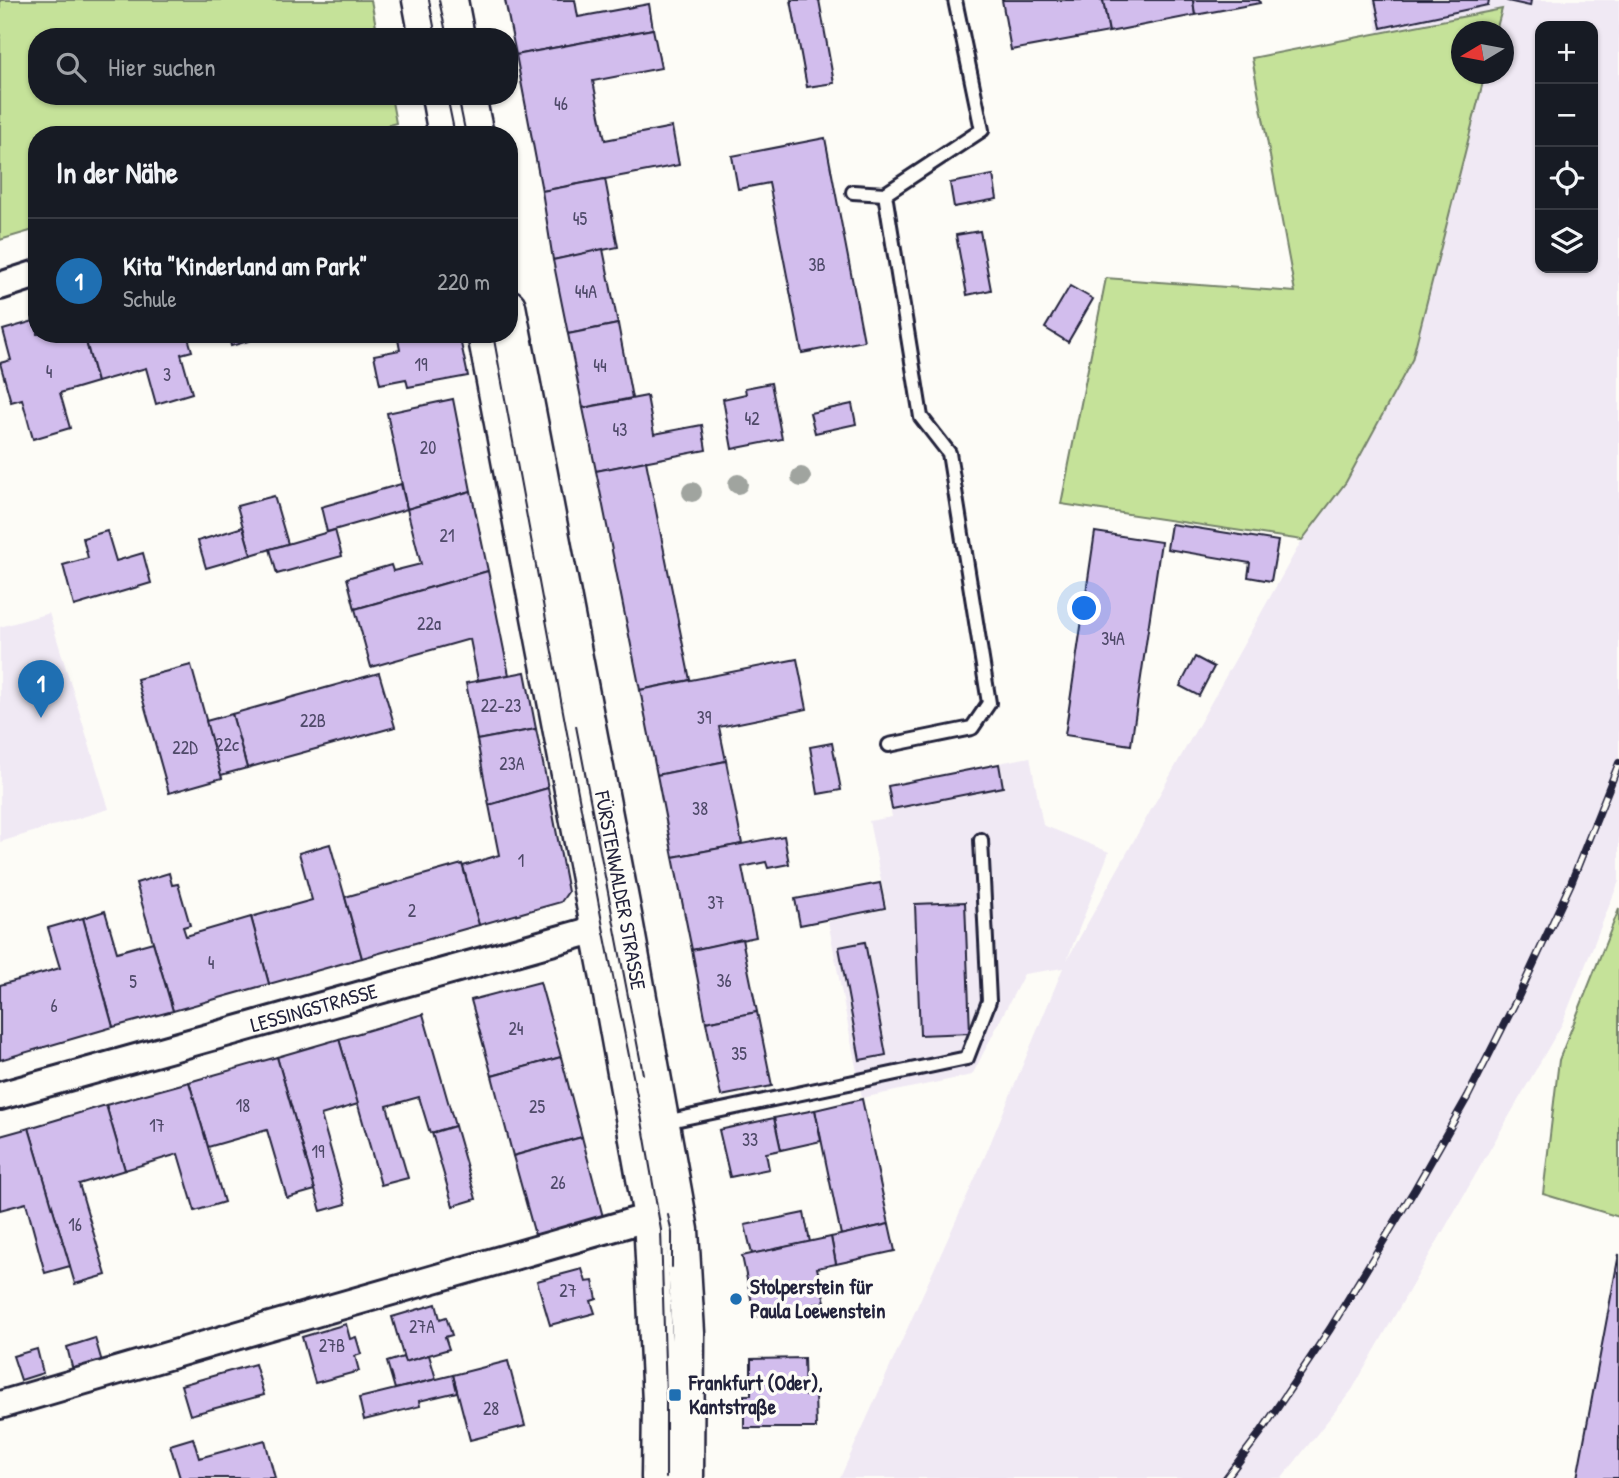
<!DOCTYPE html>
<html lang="de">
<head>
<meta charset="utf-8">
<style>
  body { margin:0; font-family:"Patrick Hand",sans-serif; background:#20242c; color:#f1f3f6 }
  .controls { position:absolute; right:21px; top:21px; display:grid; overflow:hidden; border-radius:14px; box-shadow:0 2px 5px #0004 }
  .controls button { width:63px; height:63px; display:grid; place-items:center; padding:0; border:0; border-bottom:2px solid #363941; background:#171b24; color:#f1f3f6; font:35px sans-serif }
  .compass { position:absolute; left:1451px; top:21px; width:63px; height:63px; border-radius:50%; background:#171b24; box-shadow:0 2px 5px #0004; rotate:260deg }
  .you { position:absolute; left:1085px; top:609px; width:24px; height:24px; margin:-18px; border:5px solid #fff; border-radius:50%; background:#1a73e8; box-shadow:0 0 0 10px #1a73e833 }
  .badge { display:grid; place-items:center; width:46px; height:46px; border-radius:50%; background:#1f6fb2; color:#fff; font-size:23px; font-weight:700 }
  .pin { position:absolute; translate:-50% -58px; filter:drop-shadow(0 2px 4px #0008) }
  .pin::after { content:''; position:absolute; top:37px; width:24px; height:21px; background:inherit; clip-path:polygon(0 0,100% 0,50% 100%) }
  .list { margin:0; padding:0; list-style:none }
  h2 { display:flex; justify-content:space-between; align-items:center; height:91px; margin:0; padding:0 28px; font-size:30px }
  h2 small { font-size:23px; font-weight:400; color:#9ea1a6 }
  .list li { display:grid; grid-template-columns:46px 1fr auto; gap:21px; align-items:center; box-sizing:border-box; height:126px; padding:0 28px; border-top:2px solid #363941 }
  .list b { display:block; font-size:26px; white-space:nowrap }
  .list p { margin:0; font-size:23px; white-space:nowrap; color:#9ea1a6 }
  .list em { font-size:23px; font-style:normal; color:#9ea1a6 }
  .icon { flex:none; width:38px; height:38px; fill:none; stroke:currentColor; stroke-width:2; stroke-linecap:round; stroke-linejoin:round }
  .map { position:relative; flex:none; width:1619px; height:1478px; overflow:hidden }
  .search { position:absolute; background:#171b24; box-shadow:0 2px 5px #0004; left:28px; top:28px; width:490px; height:77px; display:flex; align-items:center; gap:18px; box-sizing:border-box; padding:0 24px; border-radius:28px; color:#9ea1a6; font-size:26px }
  .panel { position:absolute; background:#171b24; box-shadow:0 2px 5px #0004; left:28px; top:126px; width:490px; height:217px; border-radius:28px }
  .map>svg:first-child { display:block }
  .built { fill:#f0e9f4; fill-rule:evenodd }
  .green { fill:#c5e299; stroke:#74826a; stroke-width:2 }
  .building { fill:#d2bded; stroke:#22223b; stroke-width:2 }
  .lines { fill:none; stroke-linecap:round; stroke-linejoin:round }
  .service-casing { stroke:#22223b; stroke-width:18 }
  .minor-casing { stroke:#22223b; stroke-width:32 }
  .tertiary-casing { stroke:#22223b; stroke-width:37 }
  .service { stroke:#fdfcf7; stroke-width:12 }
  .minor { stroke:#fdfcf7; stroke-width:26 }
  .tertiary { stroke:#fdfcf7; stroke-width:32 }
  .tram { stroke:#22223b; stroke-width:2 }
  .rail-casing { stroke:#22223b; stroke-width:8 }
  .rail { stroke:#fdfcf7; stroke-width:5; stroke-dasharray:16; stroke-linecap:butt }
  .tree { fill:#a0a49f }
  .poi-dot { fill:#1f6fb2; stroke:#fdfcf7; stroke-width:2.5 }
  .labels { text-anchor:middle; stroke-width:7; stroke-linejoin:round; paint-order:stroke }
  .number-label { font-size:18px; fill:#4e4968 }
  .street-label { font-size:21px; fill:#22223b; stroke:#fdfcf7 }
  .poi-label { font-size:21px; font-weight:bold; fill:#22223b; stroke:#fdfcf7; text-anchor:start }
</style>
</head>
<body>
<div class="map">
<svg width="1619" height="1478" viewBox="0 0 1619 1478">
  <rect width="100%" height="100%" fill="#fdfcf7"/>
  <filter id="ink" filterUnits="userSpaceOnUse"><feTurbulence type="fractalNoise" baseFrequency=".0143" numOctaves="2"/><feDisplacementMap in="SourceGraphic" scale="14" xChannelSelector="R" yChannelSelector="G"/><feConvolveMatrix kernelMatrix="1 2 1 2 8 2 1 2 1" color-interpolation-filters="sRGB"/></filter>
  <g filter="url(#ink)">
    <g class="built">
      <path d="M1372,0h247v881l-57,143 -210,366 -70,88h-442l145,-322 78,-188 -39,6 -52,101 -110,23 -34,-177 59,-12 -18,-88 23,-4 -6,-32 144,-28 13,68 66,27 -42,108 235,-420 44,-58 66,-122 73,-286h19v-42l-8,-1 6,-22 -124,23zM1540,26h53v242h-53z"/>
      <polygon points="49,613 109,809 0,842 0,627"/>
    </g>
    <g class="green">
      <polygon points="0,0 371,0 378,37 37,37 37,96 391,96 396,123 355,135 37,135 37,229 0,240"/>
      <polygon points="1502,9 1496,31 1462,32 1462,74 1485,74 1412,360 1346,482 1302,540 1061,504 1106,278 1295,292 1252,58"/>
      <polygon points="1619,909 1619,1217 1543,1194 1559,1060"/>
    </g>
    <g class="building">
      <polygon points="505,0 575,0 578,17 649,4 653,29 516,55"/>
      <polygon points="791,0 819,0 834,83 807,87"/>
      <polygon points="1002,0 1103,0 1109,32 1011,50"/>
      <polygon points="1103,0 1193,0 1195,15 1109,32"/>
      <polygon points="1193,0 1259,0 1260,3 1195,15"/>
      <polygon points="1375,0 1489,0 1488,5 1381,28"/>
      <polygon points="1507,0 1531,0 1530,6 1507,1"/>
      <polygon points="653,29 661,68 593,81 605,140 672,127 679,165 542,191 516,55"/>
      <polygon points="825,138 864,341 802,353 769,183 738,189 732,156"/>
      <polygon points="993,175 997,199 954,207 950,183"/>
      <polygon points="605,179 618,247 553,260 542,191"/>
      <polygon points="980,231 991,290 967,295 956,235"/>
      <polygon points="603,249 618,324 568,334 553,260"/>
      <polygon points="1070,286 1093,299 1068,342 1045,328"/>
      <polygon points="37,320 37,334 84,334 97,382 60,393 70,428 33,439 22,399 11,402 0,363 11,360 3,330"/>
      <polygon points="618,324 632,398 583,408 568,334"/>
      <polygon points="84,334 187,334 192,351 181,354 192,393 156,404 146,368 97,382"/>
      <polygon points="228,334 273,334 231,346"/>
      <polygon points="397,334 459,334 468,376 408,387 406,379 380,384 374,355 400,350"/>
      <polygon points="771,383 782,439 732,449 723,399 746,394 745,388"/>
      <polygon points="647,396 654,434 702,425 706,450 596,471 583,408"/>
      <polygon points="453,399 471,491 407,509 387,413"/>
      <polygon points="852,404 856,424 815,433 810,413"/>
      <polygon points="646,461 690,680 640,690 596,471"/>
      <polygon points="401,484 407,509 327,532 321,507"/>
      <polygon points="471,491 488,571 355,609 347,578 391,565 393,571 421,564 407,509"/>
      <polygon points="274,496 288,544 251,555 237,506"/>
      <polygon points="1171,524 1278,541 1271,581 1248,577 1250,563 1167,549"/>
      <polygon points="243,527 251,555 206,568 198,541"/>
      <polygon points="335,530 342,556 277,574 270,549"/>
      <polygon points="107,531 116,561 143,553 151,583 74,606 63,565 88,558 83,538"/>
      <polygon points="1095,532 1161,542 1131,745 1065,735"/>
      <polygon points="488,571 509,675 478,680 470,639 371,667 355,609"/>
      <polygon points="1195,657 1214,667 1199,696 1180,686"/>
      <polygon points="797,659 807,709 719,727 726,761 657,775 640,690"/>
      <polygon points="191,665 222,778 169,793 137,679"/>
      <polygon points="525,672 536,729 477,740 466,683"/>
      <polygon points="379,673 395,727 247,768 232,714"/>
      <polygon points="232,714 247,768 221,775 206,721"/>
      <polygon points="536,729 548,788 489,805 477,740"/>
      <polygon points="832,743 841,790 818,794 810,747"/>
      <polygon points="726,761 742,844 673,857 657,775"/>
      <polygon points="999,764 1003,787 892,809 888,786"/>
      <polygon points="548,788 568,892 561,902 479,925 463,866 499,855 489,805"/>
      <polygon points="784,836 789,864 768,868 766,862 742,867 756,937 692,950 673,857"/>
      <polygon points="330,844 362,958 269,984 251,917 312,900 299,853"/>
      <polygon points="462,864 479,925 362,958 345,897"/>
      <polygon points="169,873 172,885 178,884 190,925 183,927 186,936 251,917 269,984 173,1011 136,883"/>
      <polygon points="880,883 885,908 800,925 795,899"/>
      <polygon points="965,902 970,1033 920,1035 915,904"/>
      <polygon points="105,911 117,952 153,942 173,1011 113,1027 83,918"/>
      <polygon points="83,918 113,1027 0,1060 0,985 60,968 48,928"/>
      <polygon points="742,939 757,1012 706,1022 692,950"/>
      <polygon points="865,942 886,1055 860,1060 839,947"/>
      <polygon points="540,982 561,1057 492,1076 471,1000"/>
      <polygon points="757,1012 772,1086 721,1096 706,1022"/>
      <polygon points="423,1014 455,1126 430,1133 419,1097 387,1106 408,1178 381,1185 339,1039"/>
      <polygon points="339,1039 358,1104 321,1115 346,1204 321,1211 277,1057"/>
      <polygon points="277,1057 315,1190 287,1198 267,1130 208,1147 189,1082"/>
      <polygon points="561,1057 582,1137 513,1156 492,1076"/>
      <polygon points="189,1082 224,1202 195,1211 178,1154 125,1170 106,1105"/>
      <polygon points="862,1099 889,1224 841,1235 815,1110"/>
      <polygon points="106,1105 125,1170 79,1184 106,1275 75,1284 29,1128"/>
      <polygon points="815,1110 821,1141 781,1150 774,1118"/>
      <polygon points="774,1118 781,1150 766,1153 769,1169 730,1177 719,1130"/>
      <polygon points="455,1126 476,1199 453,1206 432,1133"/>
      <polygon points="29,1128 70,1266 45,1273 26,1203 0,1210 0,1136"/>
      <polygon points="582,1137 603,1217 535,1235 513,1156"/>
      <polygon points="804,1213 810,1242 752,1254 745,1225"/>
      <polygon points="889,1224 895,1251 836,1264 831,1237"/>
      <polygon points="831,1237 836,1264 817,1268 825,1302 755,1317 742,1256"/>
      <polygon points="1619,1254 1619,1478 1577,1478"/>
      <polygon points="582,1269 586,1282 593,1281 597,1299 591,1301 595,1313 550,1325 537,1281"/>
      <polygon points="436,1304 440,1319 446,1317 452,1335 445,1337 449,1349 405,1362 392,1317"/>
      <polygon points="346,1324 350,1339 356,1337 361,1354 355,1356 359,1371 315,1383 302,1337"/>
      <polygon points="95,1338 102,1362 73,1371 67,1347"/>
      <polygon points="37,1349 43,1373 21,1380 13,1356"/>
      <polygon points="429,1355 436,1379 395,1389 387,1362 403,1357 405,1362"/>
      <polygon points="804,1358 805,1396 815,1395 816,1428 744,1428 744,1395 751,1395 751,1359"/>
      <polygon points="508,1361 525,1426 470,1440 453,1375"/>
      <polygon points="255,1364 264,1395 190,1415 181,1385"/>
      <polygon points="453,1375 457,1392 419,1401 420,1406 364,1420 359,1398"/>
      <polygon points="193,1438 199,1458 265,1440 275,1478 180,1478 170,1445"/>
    </g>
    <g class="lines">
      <defs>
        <g id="service">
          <polyline points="853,192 885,194"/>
          <polyline points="889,745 972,728 989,703 949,453 921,417 885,194 982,130 955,0"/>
          <polyline points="665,1122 967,1058 989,1001 981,840"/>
        </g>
        <g id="minor">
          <polyline points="0,286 37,274"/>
          <path id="s1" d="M0,1096l615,-172"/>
          <polyline points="0,1405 256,1330 650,1217"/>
        </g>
        <g id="tertiary">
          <polyline points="419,0 426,37"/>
          <polyline points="451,0 458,37"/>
          <polyline points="438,96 445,135"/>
          <polyline points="469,96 477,135"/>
          <path id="s2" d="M509,306l117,614 56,310 6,103 -1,145"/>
          <polyline points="484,334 606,973 650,1217 659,1402 658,1478"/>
        </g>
      </defs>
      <use href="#service" class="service-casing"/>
      <use href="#minor" class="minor-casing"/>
      <use href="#tertiary" class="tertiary-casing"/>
      <use href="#service" class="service"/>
      <use href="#minor" class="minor"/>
      <use href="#tertiary" class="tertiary"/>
      <g class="tram">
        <polyline points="429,0 436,37"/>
        <polyline points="439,0 447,37"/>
        <polyline points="447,96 455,135"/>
        <polyline points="458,96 466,135"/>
        <polyline points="493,334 603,927 641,1115 661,1230 666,1396 666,1478"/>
        <polyline points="576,726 643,1074"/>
        <polyline points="668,1215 672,1233 672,1267"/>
      </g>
      <defs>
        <polyline id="rail" points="1226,1478 1261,1432 1330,1329 1415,1189 1468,1096 1518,997 1571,883 1619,763"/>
      </defs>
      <use href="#rail" class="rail-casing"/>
      <use href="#rail" class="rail"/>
    </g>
    <g class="tree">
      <circle cx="801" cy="477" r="10"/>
      <circle cx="738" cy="484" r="10"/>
      <circle cx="692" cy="492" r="10"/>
    </g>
  </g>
  <g class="poi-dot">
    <circle cx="736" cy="1299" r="7"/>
    <rect x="668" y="1388" width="14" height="14" rx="3.5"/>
  </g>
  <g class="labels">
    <g class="number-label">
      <text x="561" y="110">46</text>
      <text x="580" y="225">45</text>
      <text x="817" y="271">3B</text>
      <text x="586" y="298">44A</text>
      <text x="421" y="371">19</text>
      <text x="600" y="372">44</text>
      <text x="49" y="378">4</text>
      <text x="167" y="381">3</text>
      <text x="752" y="425">42</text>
      <text x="620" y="436">43</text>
      <text x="428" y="454">20</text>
      <text x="447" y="542">21</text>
      <text x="429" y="630">22a</text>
      <text x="1113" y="645">34A</text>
      <text x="501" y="712">22-23</text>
      <text x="704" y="724">39</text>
      <text x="313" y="727">22B</text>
      <text x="227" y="751">22c</text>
      <text x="185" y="754">22D</text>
      <text x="512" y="770">23A</text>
      <text x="700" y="815">38</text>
      <text x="521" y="867">1</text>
      <text x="716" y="909">37</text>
      <text x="412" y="917">2</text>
      <text x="211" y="969">4</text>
      <text x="724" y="987">36</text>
      <text x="133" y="988">5</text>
      <text x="54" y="1012">6</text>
      <text x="516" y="1035">24</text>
      <text x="739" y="1060">35</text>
      <text x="243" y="1112">18</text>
      <text x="537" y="1113">25</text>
      <text x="157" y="1132">17</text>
      <text x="750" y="1146">33</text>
      <text x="318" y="1158">19</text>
      <text x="558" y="1189">26</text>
      <text x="75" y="1231">16</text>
      <text x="568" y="1297">27</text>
      <text x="422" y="1333">27A</text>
      <text x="332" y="1352">27B</text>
      <text x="491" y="1415">28</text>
    </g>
    <g class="street-label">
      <text dy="7" stroke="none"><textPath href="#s2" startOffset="595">FÜRSTENWALDER STRASSE</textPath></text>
      <text dy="7" stroke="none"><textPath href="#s1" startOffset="326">LESSINGSTRASSE</textPath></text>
    </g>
    <g class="poi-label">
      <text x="750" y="1294">Stolperstein für<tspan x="750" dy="24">Paula Loewenstein</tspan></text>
      <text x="689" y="1390">Frankfurt (Oder),<tspan x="689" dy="24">Kantstraße</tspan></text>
    </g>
  </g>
</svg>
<div class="controls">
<button>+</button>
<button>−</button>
<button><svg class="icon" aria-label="locate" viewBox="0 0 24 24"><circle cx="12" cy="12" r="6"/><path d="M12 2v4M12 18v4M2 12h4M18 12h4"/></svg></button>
<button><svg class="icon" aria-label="layers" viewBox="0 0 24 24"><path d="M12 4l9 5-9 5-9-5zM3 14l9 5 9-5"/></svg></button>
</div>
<svg class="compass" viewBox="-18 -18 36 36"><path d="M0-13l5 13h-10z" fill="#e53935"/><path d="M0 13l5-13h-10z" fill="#9ea1a6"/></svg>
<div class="you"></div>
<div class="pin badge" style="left:41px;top:718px">1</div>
<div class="search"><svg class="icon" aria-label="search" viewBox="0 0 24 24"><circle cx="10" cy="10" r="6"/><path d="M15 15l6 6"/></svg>Hier suchen</div>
<section class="panel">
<h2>In der Nähe<small></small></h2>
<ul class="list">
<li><span class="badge">1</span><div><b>Kita &quot;Kinderland am Park&quot;</b><p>Schule</p></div><em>220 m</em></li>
</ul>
</section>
</div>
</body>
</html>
